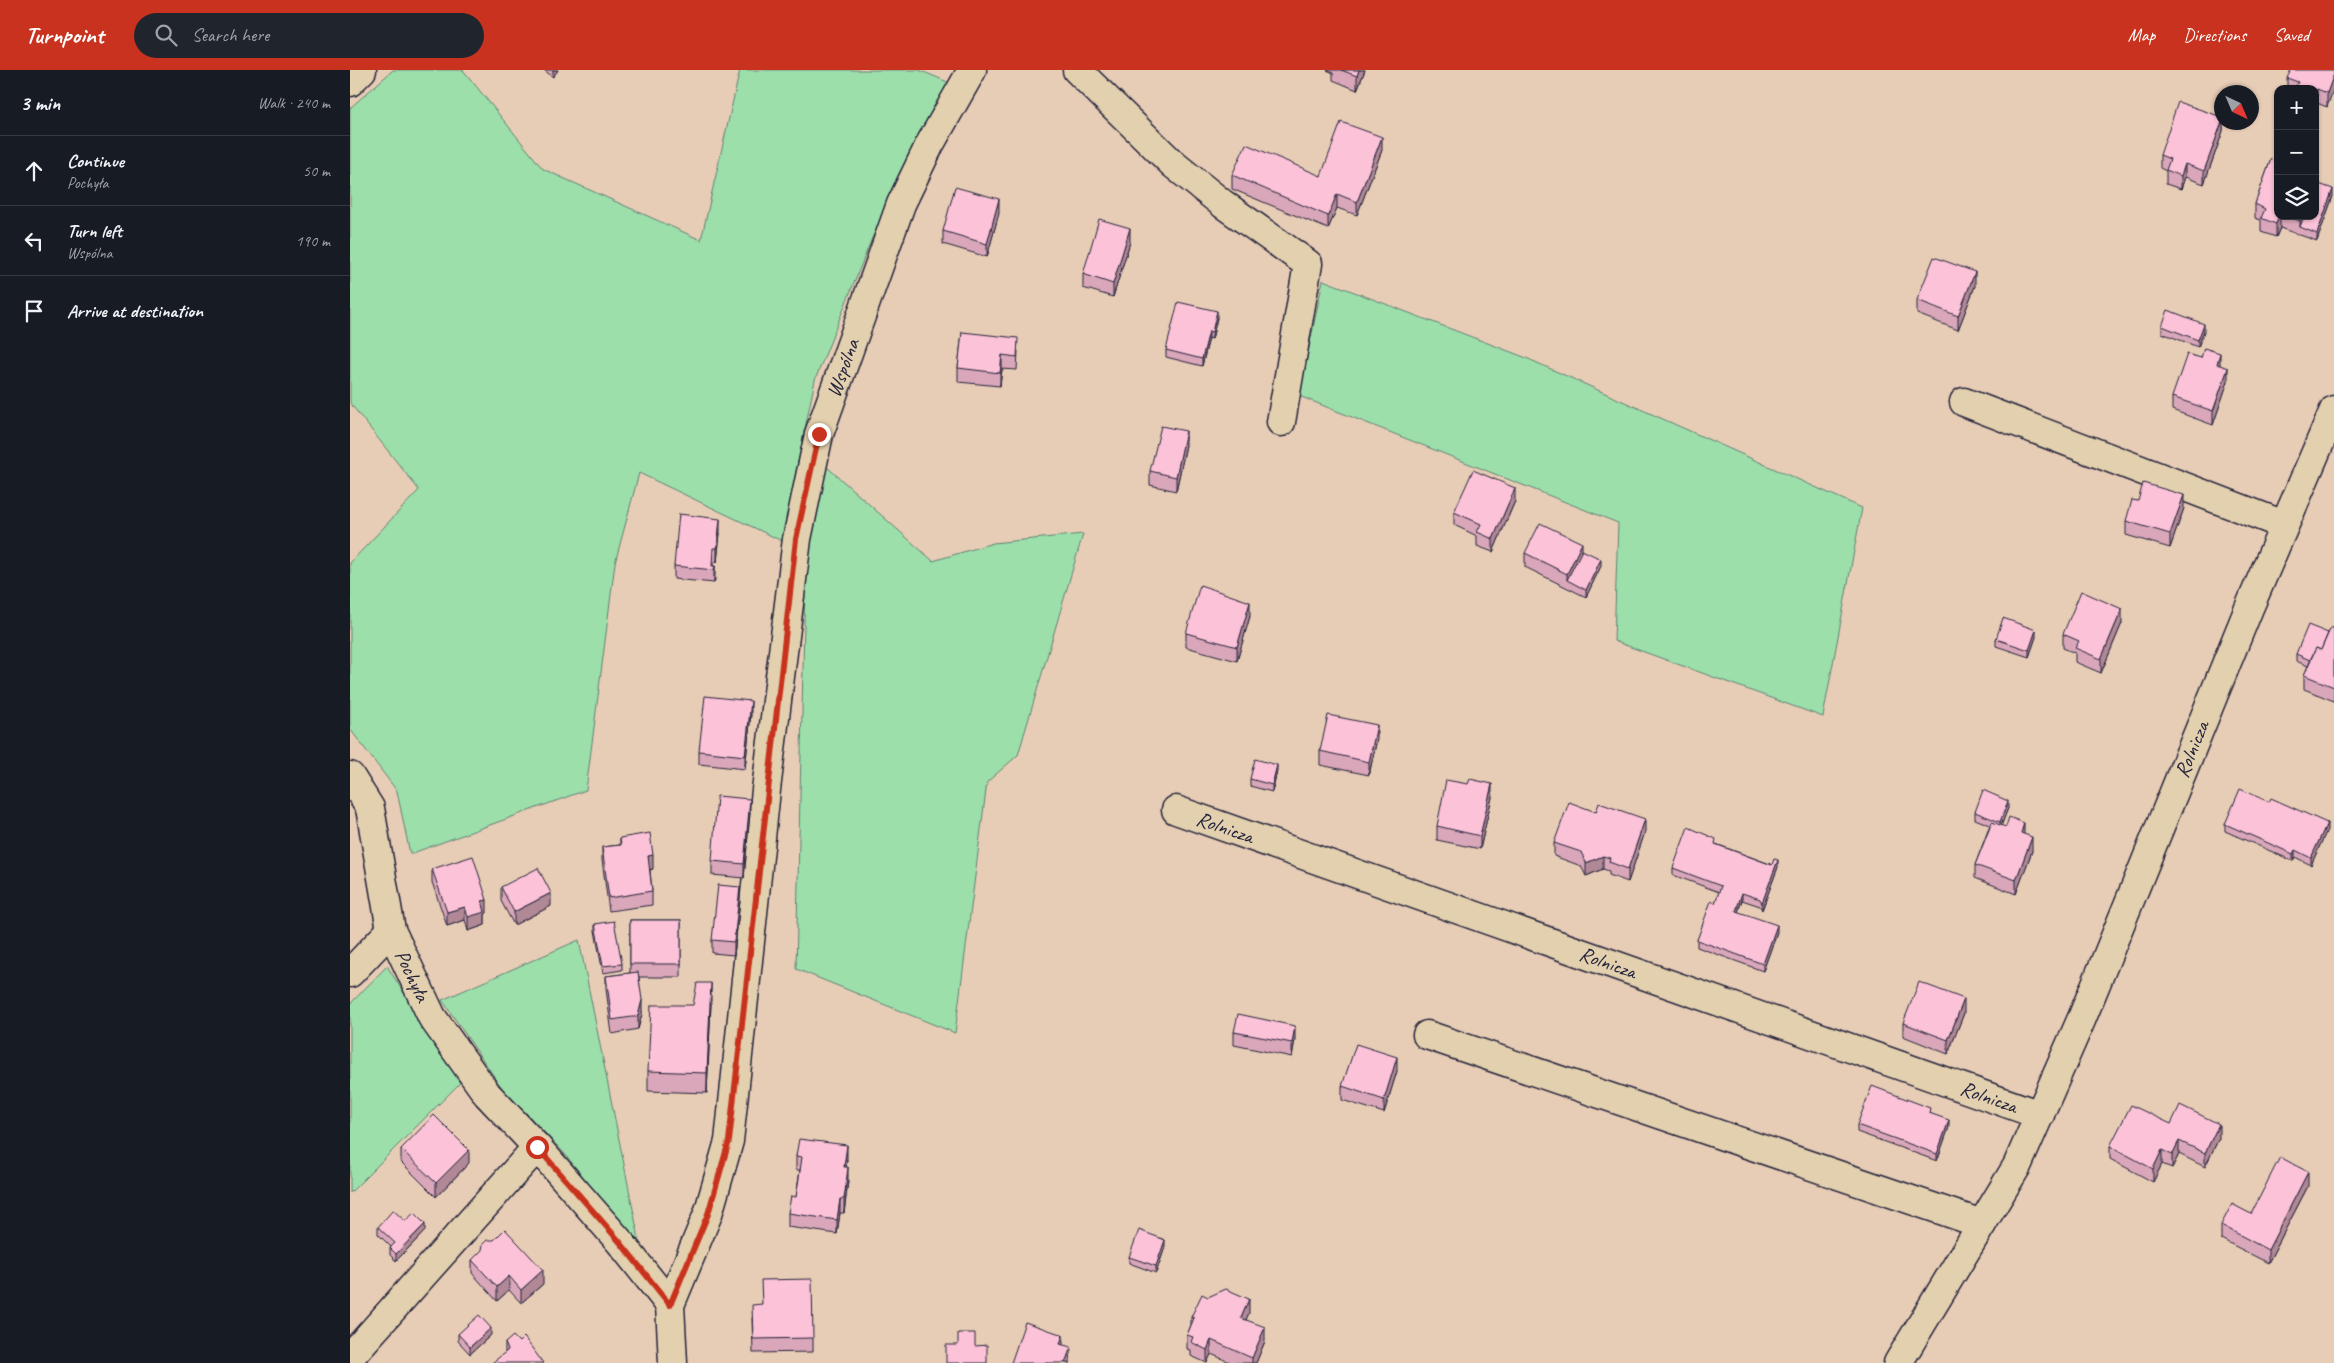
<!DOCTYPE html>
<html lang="en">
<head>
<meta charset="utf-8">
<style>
  body { margin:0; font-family:Caveat,sans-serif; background:#20242c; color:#f1f3f6 }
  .controls { position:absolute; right:15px; top:15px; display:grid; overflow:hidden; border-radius:10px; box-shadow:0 1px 4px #0004 }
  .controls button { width:45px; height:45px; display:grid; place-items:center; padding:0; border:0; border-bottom:1px solid #363941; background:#171b24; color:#f1f3f6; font:25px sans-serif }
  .compass { position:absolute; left:1864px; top:15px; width:45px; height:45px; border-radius:50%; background:#171b24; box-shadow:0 1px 4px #0004; rotate:136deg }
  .stop { position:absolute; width:15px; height:15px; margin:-11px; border:4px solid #c8321e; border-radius:50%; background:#fff }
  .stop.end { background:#c8321e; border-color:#fff; box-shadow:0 1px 5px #0008 }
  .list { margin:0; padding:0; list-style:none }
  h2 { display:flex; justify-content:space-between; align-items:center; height:65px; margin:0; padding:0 20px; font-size:21px }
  h2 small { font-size:16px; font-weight:400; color:#9ea1a6 }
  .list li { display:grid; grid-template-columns:32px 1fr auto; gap:15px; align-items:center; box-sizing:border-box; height:70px; padding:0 20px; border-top:1px solid #363941 }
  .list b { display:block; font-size:19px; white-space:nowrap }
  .list p { margin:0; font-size:16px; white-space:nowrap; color:#9ea1a6 }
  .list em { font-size:16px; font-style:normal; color:#9ea1a6 }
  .icon { flex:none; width:28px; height:28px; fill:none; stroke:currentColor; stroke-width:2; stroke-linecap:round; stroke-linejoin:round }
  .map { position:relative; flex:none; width:1984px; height:1293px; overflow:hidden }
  header { display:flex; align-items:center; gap:30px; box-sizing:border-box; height:70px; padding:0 25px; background:#c8321e; color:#fff }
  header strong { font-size:24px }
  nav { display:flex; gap:28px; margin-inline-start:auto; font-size:18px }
  .search { width:350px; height:45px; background:#20242c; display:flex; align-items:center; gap:12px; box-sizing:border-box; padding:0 18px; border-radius:28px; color:#9ea1a6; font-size:19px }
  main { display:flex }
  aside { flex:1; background:#171b24 }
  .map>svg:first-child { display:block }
  .green { fill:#9cdfab; stroke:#5f8073 }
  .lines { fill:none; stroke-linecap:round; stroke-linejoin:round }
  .minor-casing { stroke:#22223b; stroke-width:31 }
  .minor { stroke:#e3d0ae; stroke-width:28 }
  .wall { fill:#d9a7b9; stroke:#22223b }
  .shaded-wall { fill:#b08896; stroke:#22223b }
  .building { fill:#fcc2d7; stroke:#22223b }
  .route { stroke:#c8321e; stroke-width:6 }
  .labels { text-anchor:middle; stroke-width:4; stroke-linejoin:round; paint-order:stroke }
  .street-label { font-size:21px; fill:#22223b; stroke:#e3d0ae }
</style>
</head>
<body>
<header>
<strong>Turnpoint</strong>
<div class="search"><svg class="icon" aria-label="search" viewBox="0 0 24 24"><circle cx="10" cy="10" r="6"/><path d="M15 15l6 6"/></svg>Search here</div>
<nav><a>Map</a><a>Directions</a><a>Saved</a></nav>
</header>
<main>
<aside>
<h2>3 min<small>Walk · 240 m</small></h2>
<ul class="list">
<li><svg class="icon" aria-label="ahead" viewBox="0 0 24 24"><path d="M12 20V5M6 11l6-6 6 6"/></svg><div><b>Continue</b><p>Pochyła</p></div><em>50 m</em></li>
<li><svg class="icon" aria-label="left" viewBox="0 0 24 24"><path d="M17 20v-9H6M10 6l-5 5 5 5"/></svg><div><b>Turn left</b><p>Wspólna</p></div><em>190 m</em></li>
<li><svg class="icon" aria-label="arrive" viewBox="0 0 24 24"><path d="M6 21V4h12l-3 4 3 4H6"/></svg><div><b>Arrive at destination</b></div></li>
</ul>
</aside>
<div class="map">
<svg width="1984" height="1293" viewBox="0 0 1984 1293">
  <rect width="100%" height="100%" fill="#e8cdb6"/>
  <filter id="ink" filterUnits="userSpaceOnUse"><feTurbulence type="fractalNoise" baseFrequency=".02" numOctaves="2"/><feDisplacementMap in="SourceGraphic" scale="10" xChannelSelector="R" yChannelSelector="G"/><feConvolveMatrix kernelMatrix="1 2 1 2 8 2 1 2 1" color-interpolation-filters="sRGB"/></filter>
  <g filter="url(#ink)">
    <g class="green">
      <polygon points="43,0 113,0 193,99 351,170 390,0 569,0 600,13 522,168 465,310 432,471 289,403 265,493 236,720 60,784 47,721 0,659 0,493 69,420 0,333 0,38"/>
      <polygon points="973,210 1174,287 1512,438 1473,647 1264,571 1268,453 949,326"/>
      <polygon points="477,397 583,491 643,473 733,464 668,685 637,712 605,963 446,899 456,468"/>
      <polygon points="229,870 291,1179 214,1083 152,1018 92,930"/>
      <polygon points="37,896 110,1013 0,1123 0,934"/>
    </g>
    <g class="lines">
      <defs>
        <g id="minor">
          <polyline points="727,0 823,94 873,134 958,194 931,352"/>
          <polyline points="0,12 12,0"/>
          <polyline points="1614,332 1934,455"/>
          <path id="s1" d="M0,706l20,32 21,122 41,87 55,77 50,53 83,95 50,63"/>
          <path id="s2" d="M826,740l864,305"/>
          <polyline points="0,903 41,860"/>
          <polyline points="1077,965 1632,1154"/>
          <polyline points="0,1287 187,1077"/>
          <path id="s3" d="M323,1293l-3,-58 38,-91 21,-73 37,-351 31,-251 22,-105 82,-230 29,-60 42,-74"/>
          <path id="s4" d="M1548,1293l119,-197 65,-148 167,-410 85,-198"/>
        </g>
      </defs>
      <use href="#minor" class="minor-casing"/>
      <use href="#minor" class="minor"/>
    </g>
    <g class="wall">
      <polygon points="194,0 208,0 203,7"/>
      <polygon points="977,0 1015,0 1007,20 983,10 983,3"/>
      <polygon points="1984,0 1977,37 1967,33 1965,19 1937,19 1937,8"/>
      <polygon points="1873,52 1873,61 1854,114 1835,107 1831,119 1816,114 1816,101 1810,98 1810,85"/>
      <polygon points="1032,80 1007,145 987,138 978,159 882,119 882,105 971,106"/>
      <polygon points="1921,89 1928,146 1965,146 1966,113 1983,126 1967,171 1930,158 1926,167 1911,162 1911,150 1905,148 1905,134"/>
      <polygon points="649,143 637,187 593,174 593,161"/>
      <polygon points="780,172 763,227 733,218 733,204"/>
      <polygon points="1625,216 1608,260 1567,244 1567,230"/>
      <polygon points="867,248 862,269 859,268 852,296 816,287 816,280"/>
      <polygon points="1812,256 1854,261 1848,277 1812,263"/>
      <polygon points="612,262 668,281 667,300 652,299 650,316 608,312 608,298"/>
      <polygon points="1870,295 1878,311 1863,355 1822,340 1822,327"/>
      <polygon points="836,375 826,421 800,415 800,401"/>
      <polygon points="1165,431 1143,482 1127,476 1127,466 1104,455 1104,442"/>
      <polygon points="1834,438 1820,478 1776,465 1776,451"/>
      <polygon points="370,463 367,492 363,492 363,496 365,496 364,513 324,509 324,496"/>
      <polygon points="1232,480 1251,496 1236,527 1175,497 1175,483"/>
      <polygon points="900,546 887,591 836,577 836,563"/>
      <polygon points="1772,553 1751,603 1725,592 1725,583 1713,578 1713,564"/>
      <polygon points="1984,559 1984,631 1954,619 1954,605 1958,596 1946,591 1946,584 1978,563"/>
      <polygon points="1686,567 1679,587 1646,576 1646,569"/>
      <polygon points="401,644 395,699 349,694 349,681"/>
      <polygon points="1027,669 1019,705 970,695 970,681"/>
      <polygon points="927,701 922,722 900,716 900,709"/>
      <polygon points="1142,727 1130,779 1087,770 1087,756"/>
      <polygon points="1658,738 1651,756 1674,764 1682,781 1666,824 1625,808 1625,795 1640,755 1625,749 1625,742"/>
      <polygon points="400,743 394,808 362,805 362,791"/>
      <polygon points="1875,754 1977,760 1961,795 1945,787 1943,791 1875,761"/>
      <polygon points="1295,762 1278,812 1259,805 1259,801 1253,799 1236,806 1231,796 1204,786 1204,773"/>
      <polygon points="270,768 303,799 300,800 302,821 302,835 259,841 252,790 252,777 270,775"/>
      <polygon points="1366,774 1428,797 1412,840 1410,836 1392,830 1388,842 1427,862 1413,901 1347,877 1347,870 1365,833 1369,822 1323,805 1323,798"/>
      <polygon points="82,799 137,843 135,844 135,855 118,861 115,850 97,856 82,812"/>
      <polygon points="151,817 201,836 164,855 151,831"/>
      <polygon points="390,831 384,885 362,883 362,870"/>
      <polygon points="280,850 331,850 331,907 289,907 292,944 288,959 262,964 256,919 256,906 280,903"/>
      <polygon points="245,854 272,894 272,900 253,903 245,861"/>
      <polygon points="361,933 357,1023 298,1021 298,1001 343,935"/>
      <polygon points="1614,943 1598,984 1553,966 1553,953"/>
      <polygon points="884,962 945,969 942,987 884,975"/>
      <polygon points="1047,1001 1034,1043 992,1030 992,1016"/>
      <polygon points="1580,1043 1599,1057 1587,1091 1507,1062 1507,1055"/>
      <polygon points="1821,1054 1869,1068 1855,1097 1829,1084 1822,1098 1812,1094 1803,1112 1760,1089 1760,1076"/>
      <polygon points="51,1079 119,1093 86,1127 51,1092"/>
      <polygon points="446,1086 497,1089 496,1097 498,1111 494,1143 490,1143 487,1164 438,1157 438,1143 446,1127 450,1100 446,1100"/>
      <polygon points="1958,1116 1918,1193 1871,1169 1871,1155 1901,1144"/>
      <polygon points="28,1157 75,1161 46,1191 40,1185 40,1178 41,1177 28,1164"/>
      <polygon points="815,1177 806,1203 779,1193 779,1187"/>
      <polygon points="122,1190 193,1214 171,1233 159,1220 147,1231 122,1203"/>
      <polygon points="858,1227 899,1243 896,1249 915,1271 906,1293 882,1293 861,1284 857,1293 841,1286 841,1280 837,1279 837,1265 841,1255 841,1247"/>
      <polygon points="411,1234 463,1268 463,1282 403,1283 402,1248"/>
      <polygon points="108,1264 141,1265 120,1284 108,1271"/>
      <polygon points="155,1273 193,1293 155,1283"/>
    </g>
    <g class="shaded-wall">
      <polygon points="203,0 208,0 203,7"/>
      <polygon points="1009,0 1015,0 1007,20 1007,6"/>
      <polygon points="1984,4 1984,18 1977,37 1977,23"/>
      <polygon points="1967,19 1967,33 1965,36 1965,23"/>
      <polygon points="1872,52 1873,52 1873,61 1854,114 1854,101"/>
      <polygon points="1032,67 1032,80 1007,145 1007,132"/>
      <polygon points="1835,94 1835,107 1831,119 1831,106"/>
      <polygon points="1983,119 1983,126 1967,171 1967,164"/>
      <polygon points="987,124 987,138 978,159 978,146"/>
      <polygon points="649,129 649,143 637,187 637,174"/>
      <polygon points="1929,146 1930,146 1930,158 1926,167 1926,154"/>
      <polygon points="1951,146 1956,146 1950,157 1950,151"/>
      <polygon points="780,158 780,172 763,227 763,214"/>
      <polygon points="1625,202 1625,216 1608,260 1608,246"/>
      <polygon points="867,241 867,248 862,269 862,262"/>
      <polygon points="1854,254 1854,261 1848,277 1848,270"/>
      <polygon points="859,261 859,268 852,296 852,289"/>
      <polygon points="1870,283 1870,297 1867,294"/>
      <polygon points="652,285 652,299 650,316 650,303"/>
      <polygon points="1878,298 1878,311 1863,355 1863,341"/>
      <polygon points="836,361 836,375 826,421 826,407"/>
      <polygon points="1165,418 1165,431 1143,482 1143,469"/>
      <polygon points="1834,425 1834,438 1820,478 1820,464"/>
      <polygon points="370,449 370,463 367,492 367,478"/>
      <polygon points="1232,473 1232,487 1217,510 1217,504"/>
      <polygon points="1251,489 1251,496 1236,527 1236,520"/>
      <polygon points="365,496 365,510 364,513 364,500"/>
      <polygon points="900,532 900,546 887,591 887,577"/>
      <polygon points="1772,539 1772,553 1751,603 1751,589"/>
      <polygon points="1686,560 1686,567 1679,587 1679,580"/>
      <polygon points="401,631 401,644 395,699 395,686"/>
      <polygon points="1027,655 1027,669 1019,705 1019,692"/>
      <polygon points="927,695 927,701 922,722 922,715"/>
      <polygon points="1142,714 1142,727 1130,779 1130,766"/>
      <polygon points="400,729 400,743 394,808 394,794"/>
      <polygon points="1658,731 1658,738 1650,759 1650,752"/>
      <polygon points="1295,749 1295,762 1278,812 1278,799"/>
      <polygon points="1674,753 1674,766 1671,763"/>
      <polygon points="1977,753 1977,760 1961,795 1961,788"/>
      <polygon points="1682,767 1682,781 1666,824 1666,810"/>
      <polygon points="1945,780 1945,787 1943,791 1943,784"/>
      <polygon points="303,785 303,799 298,800 298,786"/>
      <polygon points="1253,786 1253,799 1236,806 1236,793"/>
      <polygon points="1428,790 1428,797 1412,840 1412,833"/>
      <polygon points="390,817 390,831 384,885 384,872"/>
      <polygon points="201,823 201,836 164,855 164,842"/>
      <polygon points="1392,823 1392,830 1386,848 1386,841"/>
      <polygon points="137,830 137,843 135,844 135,855 118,861 118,847 132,831"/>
      <polygon points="115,837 115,850 97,856 97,842"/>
      <polygon points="1427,855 1427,862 1413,901 1413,894"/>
      <polygon points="361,913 361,933 357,1023 357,1003"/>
      <polygon points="1614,929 1614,943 1598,984 1598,970"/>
      <polygon points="292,930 292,944 288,959 288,946"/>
      <polygon points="945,956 945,969 942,987 942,973"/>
      <polygon points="1047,987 1047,1001 1034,1043 1034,1030"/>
      <polygon points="1599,1050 1599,1057 1587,1091 1587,1084"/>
      <polygon points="1869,1054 1869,1068 1855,1097 1855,1083"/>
      <polygon points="1829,1071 1829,1084 1822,1098 1822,1085"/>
      <polygon points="497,1075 497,1089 494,1110 494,1097"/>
      <polygon points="119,1080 119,1093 86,1127 86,1113"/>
      <polygon points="1812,1080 1812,1094 1803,1112 1803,1099"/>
      <polygon points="498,1097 498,1111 494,1143 494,1129"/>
      <polygon points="1958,1102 1958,1116 1918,1193 1918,1180"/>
      <polygon points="490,1129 490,1143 487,1164 487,1150"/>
      <polygon points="75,1154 75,1161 46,1191 46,1184"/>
      <polygon points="815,1170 815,1177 806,1203 806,1196"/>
      <polygon points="193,1200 193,1214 171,1233 171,1220"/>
      <polygon points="159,1206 159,1220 147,1231 147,1217"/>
      <polygon points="899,1229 899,1243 891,1261 891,1248"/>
      <polygon points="915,1257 915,1271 906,1293 902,1293 902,1288"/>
      <polygon points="141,1258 141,1265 120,1284 120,1277"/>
      <polygon points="713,1265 713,1278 710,1274"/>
      <polygon points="861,1270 861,1284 857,1293 857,1280"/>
      <polygon points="721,1277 720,1293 715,1293"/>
    </g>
    <g class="building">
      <polygon points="991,0 1009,0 1007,6"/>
      <polygon points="1941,0 1984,0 1984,4 1977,23 1967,19 1965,23 1965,19 1945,19 1948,12 1937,8"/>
      <polygon points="1828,32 1872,47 1872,52 1854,101 1835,94 1831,106 1816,100 1820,89 1810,85"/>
      <polygon points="991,52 1032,67 1007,132 987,124 978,146 882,105 896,74 971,106"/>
      <polygon points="1921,89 1928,92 1928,146 1929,146 1926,154 1911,148 1915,139 1905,134"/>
      <polygon points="1966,113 1983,119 1967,164 1950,157 1954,146 1965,146 1965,115"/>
      <polygon points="605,117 649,129 637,174 593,161"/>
      <polygon points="1936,146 1951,146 1950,151"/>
      <polygon points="749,149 780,158 763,214 733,204"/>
      <polygon points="1584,187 1625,202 1608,246 1567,230"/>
      <polygon points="828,232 867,241 862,262 859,261 852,289 816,280"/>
      <polygon points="1818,240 1854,254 1848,270 1812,256"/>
      <polygon points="612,262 668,268 667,287 652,285 650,303 608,298"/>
      <polygon points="1854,278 1870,283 1867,294 1878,298 1863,341 1822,327 1837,284 1851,288"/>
      <polygon points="811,356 836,361 826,407 800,401"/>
      <polygon points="1123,400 1165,418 1143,469 1127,462 1131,454 1104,442"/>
      <polygon points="1793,413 1834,425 1820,464 1776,451 1782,430 1788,431"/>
      <polygon points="329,444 370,449 367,478 363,478 362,496 365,496 364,500 324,496"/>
      <polygon points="1190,453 1232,473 1217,504 1175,483"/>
      <polygon points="1232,480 1251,489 1236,520 1217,510"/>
      <polygon points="850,515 900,532 887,577 836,563"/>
      <polygon points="1731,521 1772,539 1751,589 1725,578 1729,571 1713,564"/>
      <polygon points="1653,548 1686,560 1679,580 1646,569"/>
      <polygon points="1958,555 1978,563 1971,580 1966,578 1960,590 1946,584"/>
      <polygon points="1981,557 1984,559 1984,617 1954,605 1966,578 1971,580"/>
      <polygon points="355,626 401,631 395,686 349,681"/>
      <polygon points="978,645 1027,655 1019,692 970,681"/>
      <polygon points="905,689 927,695 922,715 900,709"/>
      <polygon points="1120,709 1142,714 1130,766 1087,756 1096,710 1118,714"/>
      <polygon points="1890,719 1919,732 1921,728 1977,753 1961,788 1945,780 1943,784 1875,754"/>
      <polygon points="1633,720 1658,731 1650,752 1625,742"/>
      <polygon points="367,726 400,729 394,794 362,791"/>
      <polygon points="1219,732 1246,742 1249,733 1295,749 1278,799 1259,792 1260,788 1253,786 1236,793 1231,782 1204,773"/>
      <polygon points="1659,747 1674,753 1671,763 1682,767 1666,810 1625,795 1642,752 1656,757"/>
      <polygon points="1338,757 1366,769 1365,774 1422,795 1424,789 1428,790 1412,833 1410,829 1392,823 1386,841 1427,855 1413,894 1347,870 1361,831 1365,833 1371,816 1323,798"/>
      <polygon points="300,763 303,785 298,786 302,821 259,828 252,777 271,775 270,768"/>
      <polygon points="123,786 137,830 132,831 135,842 118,847 115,837 97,842 82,799"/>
      <polygon points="188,798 201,823 164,842 151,817"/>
      <polygon points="368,815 390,817 384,872 362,870"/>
      <rect x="280" y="850" width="51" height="44"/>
      <polygon points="264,851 272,894 253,896 245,854"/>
      <polygon points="288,902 292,930 288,946 262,950 256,906"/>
      <polygon points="1569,912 1614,929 1598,970 1553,953"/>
      <polygon points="347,913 361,913 357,1003 298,1001 301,935 343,935"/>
      <polygon points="888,944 945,956 942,973 884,962"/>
      <polygon points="1006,974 1047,987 1034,1030 992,1016"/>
      <polygon points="1522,1016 1580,1038 1579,1043 1599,1050 1587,1084 1507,1055"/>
      <polygon points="1781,1035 1821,1054 1830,1035 1869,1054 1855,1083 1829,1071 1822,1085 1812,1080 1803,1099 1760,1076"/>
      <polygon points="84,1045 119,1080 86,1113 51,1079"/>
      <polygon points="449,1069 497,1075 494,1097 498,1097 496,1114 494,1129 490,1129 487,1150 438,1143 441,1126 446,1127 449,1108 452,1087 446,1086"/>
      <polygon points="1930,1087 1958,1102 1918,1180 1871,1155 1882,1134 1901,1144"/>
      <polygon points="43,1140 55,1151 64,1143 75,1154 46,1184 40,1178 45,1173 28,1157"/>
      <polygon points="155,1159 193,1200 171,1220 159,1206 147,1217 122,1190 132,1180 133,1174 137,1170 144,1170"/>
      <polygon points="789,1160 815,1170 806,1196 779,1187"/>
      <polygon points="462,1209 463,1268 403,1269 402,1235 412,1234 411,1210"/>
      <polygon points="876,1219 899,1229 891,1248 915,1257 902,1288 861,1270 857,1280 841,1272 843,1267 837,1265 844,1248 841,1247 852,1224 858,1227"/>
      <polygon points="129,1245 141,1258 120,1277 108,1264"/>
      <polygon points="675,1252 713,1265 710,1274 721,1277 715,1293 661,1293"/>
      <polygon points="608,1263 625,1263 625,1276 637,1275 637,1293 596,1293 596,1275 608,1275"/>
      <polygon points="163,1266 169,1272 174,1267 193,1293 142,1293 158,1280 155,1273"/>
    </g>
  </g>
  <g class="lines" filter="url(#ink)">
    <polyline class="route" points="187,1077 270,1172 320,1235 358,1144 379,1071 446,469 469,364"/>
  </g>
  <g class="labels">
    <g class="street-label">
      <text dy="7" stroke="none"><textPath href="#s3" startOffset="1016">Wspólna</textPath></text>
      <text dy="7" stroke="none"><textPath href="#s4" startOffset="682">Rolnicza</textPath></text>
      <text dy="7" stroke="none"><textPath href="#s2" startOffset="52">Rolnicza</textPath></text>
      <text dy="7" stroke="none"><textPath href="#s2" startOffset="458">Rolnicza</textPath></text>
      <text dy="7" stroke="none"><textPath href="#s1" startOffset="212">Pochyła</textPath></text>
      <text dy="7" stroke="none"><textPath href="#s2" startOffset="862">Rolnicza</textPath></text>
    </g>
  </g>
</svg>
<div class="controls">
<button>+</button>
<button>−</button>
<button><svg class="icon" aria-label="layers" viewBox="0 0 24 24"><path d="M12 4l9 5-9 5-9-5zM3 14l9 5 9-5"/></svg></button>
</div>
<svg class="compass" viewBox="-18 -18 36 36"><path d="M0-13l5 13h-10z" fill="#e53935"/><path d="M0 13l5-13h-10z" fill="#9ea1a6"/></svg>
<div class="stop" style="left:187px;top:1077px"></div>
<div class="stop end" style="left:469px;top:364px"></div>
</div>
</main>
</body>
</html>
